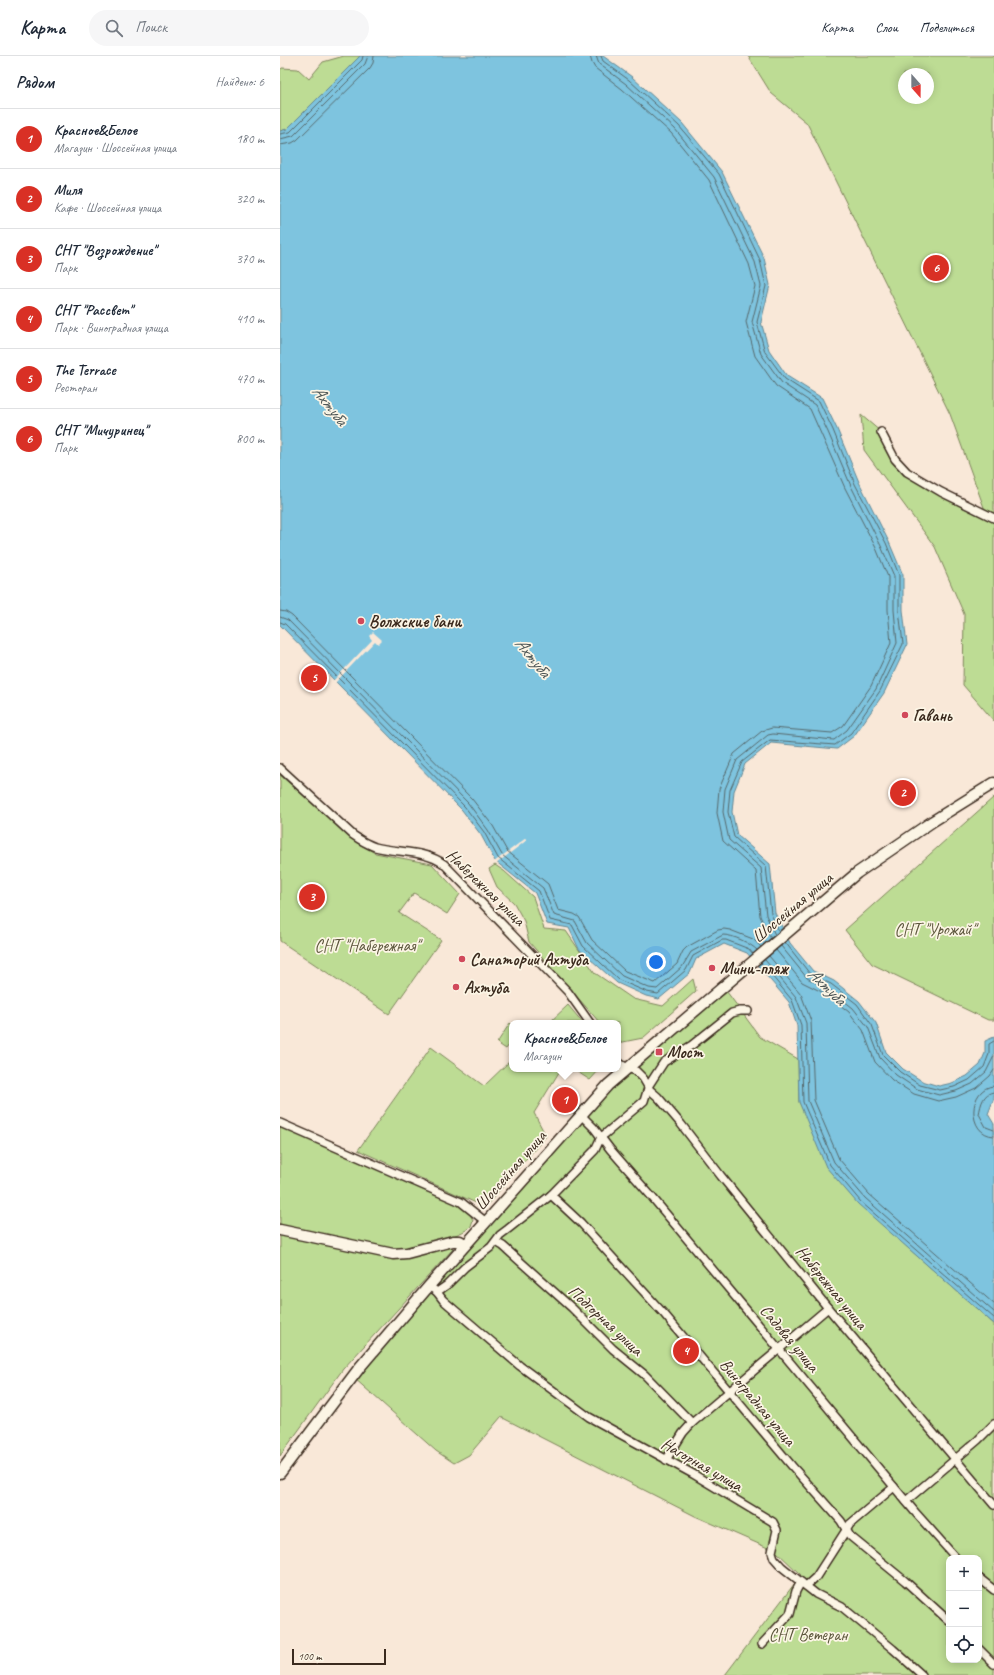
<!DOCTYPE html>
<html lang="ru">
<head>
<meta charset="utf-8">
<style>
  body { margin:0; font-family:Caveat,sans-serif; background:#f6f6f7; color:#1f2937 }
  .controls { position:absolute; right:12px; bottom:12px; display:grid; overflow:hidden; border-radius:8px; box-shadow:0 2px 10px #0003 }
  .controls button { width:36px; height:36px; display:grid; place-items:center; padding:0; border:0; border-bottom:1px solid #e0e1e3; background:#fff; color:#1f2937; font:20px sans-serif }
  .compass { position:absolute; left:618px; top:12px; width:36px; height:36px; border-radius:50%; background:#fff; box-shadow:0 2px 10px #0003; rotate:159deg }
  .scale { position:absolute; left:12px; bottom:10px; width:94px; box-sizing:border-box; padding-left:4px; border:2px solid #3b2a1e; border-top:0; font-size:11px; line-height:14px; white-space:nowrap; color:#3b2a1e; -webkit-text-stroke:3px #fcf5e5; paint-order:stroke }
  .you { position:absolute; left:376px; top:906px; width:14px; height:14px; margin:-10px; border:3px solid #fff; border-radius:50%; background:#1a73e8; box-shadow:0 0 0 6px #1a73e833 }
  .badge { display:grid; place-items:center; width:26px; height:26px; border-radius:50%; background:#d93025; color:#fff; font-size:13px; font-weight:700 }
  .pin { position:absolute; translate:-50% -50%; border:2px solid #fff; box-shadow:0 1px 4px #0006 }
  .popup { position:absolute; left:229px; top:964px; width:112px; height:52px; box-sizing:border-box; display:grid; place-content:center; border-radius:8px; background:#fff; filter:drop-shadow(0 1px 3px #0005); font-size:13px; white-space:nowrap; color:#747a83 }
  .popup b { font-size:15px; color:#1f2937 }
  .popup::after { content:''; position:absolute; left:50%; top:100%; margin-left:-8px; border:8px solid transparent; border-top-color:#fff }
  .list { margin:0; padding:0; list-style:none }
  h2 { display:flex; justify-content:space-between; align-items:center; height:52px; margin:0; padding:0 16px; font-size:17px }
  h2 small { font-size:13px; font-weight:400; color:#747a83 }
  .list li { display:grid; grid-template-columns:26px 1fr auto; gap:12px; align-items:center; box-sizing:border-box; height:60px; padding:0 16px; border-top:1px solid #e0e1e3 }
  .list b { display:block; font-size:15px; white-space:nowrap }
  .list p { margin:0; font-size:13px; white-space:nowrap; color:#747a83 }
  .list em { font-size:13px; font-style:normal; color:#747a83 }
  .icon { flex:none; width:22px; height:22px; fill:none; stroke:currentColor; stroke-width:2; stroke-linecap:round; stroke-linejoin:round }
  .map { position:relative; flex:none; width:714px; height:1619px; overflow:hidden }
  header { display:flex; align-items:center; gap:24px; box-sizing:border-box; height:56px; padding:0 20px; background:#fff; border-bottom:1px solid #e0e1e3 }
  header strong { font-size:19px }
  nav { display:flex; gap:22px; margin-inline-start:auto; font-size:14px }
  .search { width:280px; height:36px; background:#f6f6f7; display:flex; align-items:center; gap:10px; box-sizing:border-box; padding:0 14px; border-radius:22px; color:#747a83; font-size:15px }
  main { display:flex }
  aside { flex:1; background:#fff }
  .map>svg:first-child { display:block }
  .green { fill:#bddc94; stroke:#7c8359; fill-rule:evenodd }
  .water { fill:#7ec4df; stroke:#638692 }
  .pier { fill:#f9e8d8 }
  .lines { fill:none; stroke-linecap:round; stroke-linejoin:round }
  .shore { stroke:#56686b; stroke-width:1 }
  .street-casing { stroke:#3b2a1e; stroke-width:10 }
  .secondary-casing { stroke:#3b2a1e; stroke-width:13 }
  .street { stroke:#fcf5e5; stroke-width:7 }
  .secondary { stroke:#fcf5e5; stroke-width:10 }
  .poi-dot { fill:#d1495b; stroke:#fcf5e5; stroke-width:1.5 }
  .labels { text-anchor:middle; stroke-width:3.5; stroke-linejoin:round; paint-order:stroke }
  .poi-label { font-size:17px; font-weight:bold; fill:#3b2a1e; stroke:#fcf5e5; text-anchor:start }
  .street-label { font-size:17px; fill:#3b2a1e; stroke:#fcf5e5 }
  .park-label { font-size:17px; fill:#5c563c; stroke:#fcf5e5 }
  .water-label { font-size:18px; font-style:italic; fill:#4f5858; stroke:#fcf5e5 }
</style>
</head>
<body>
<header>
<strong>Карта</strong>
<div class="search"><svg class="icon" aria-label="search" viewBox="0 0 24 24"><circle cx="10" cy="10" r="6"/><path d="M15 15l6 6"/></svg>Поиск</div>
<nav><a>Карта</a><a>Слои</a><a>Поделиться</a></nav>
</header>
<main>
<aside>
<h2>Рядом<small>Найдено: 6</small></h2>
<ul class="list">
<li><span class="badge">1</span><div><b>Красное&amp;Белое</b><p>Магазин · Шоссейная улица</p></div><em>180 m</em></li>
<li><span class="badge">2</span><div><b>Миля</b><p>Кафе · Шоссейная улица</p></div><em>320 m</em></li>
<li><span class="badge">3</span><div><b>СНТ &quot;Возрождение&quot;</b><p>Парк</p></div><em>370 m</em></li>
<li><span class="badge">4</span><div><b>СНТ &quot;Рассвет&quot;</b><p>Парк · Виноградная улица</p></div><em>410 m</em></li>
<li><span class="badge">5</span><div><b>The Terrace</b><p>Ресторан</p></div><em>470 m</em></li>
<li><span class="badge">6</span><div><b>СНТ &quot;Мичуринец&quot;</b><p>Парк</p></div><em>800 m</em></li>
</ul>
</aside>
<div class="map">
<svg width="714" height="1619" viewBox="0 0 714 1619">
  <rect width="100%" height="100%" fill="#f9e8d8"/>
  <filter id="ink" filterUnits="userSpaceOnUse"><feTurbulence type="fractalNoise" baseFrequency=".025" numOctaves="2"/><feDisplacementMap in="SourceGraphic" scale="8" xChannelSelector="R" yChannelSelector="G"/><feConvolveMatrix kernelMatrix="1 2 1 2 8 2 1 2 1" color-interpolation-filters="sRGB"/></filter>
  <g filter="url(#ink)">
    <g class="green">
      <polygon points="64,0 80,0 7,73 0,75 0,14 2,12 18,13 29,23 43,6"/>
      <path d="M468,0h246v461l-8,-4 -36,-99 -143,-291 -36,-30zM624,18h24v24h-24z"/>
      <polygon points="581,359 601,376 619,409 714,465 714,665 683,629 684,558 655,491 584,394"/>
      <polygon points="0,719 77,787 95,797 152,808 180,838 167,858 134,837 119,857 161,884 109,958 0,885"/>
      <polygon points="714,741 714,964 708,964 592,908 565,874"/>
      <polygon points="215,809 224,815 253,841 264,873 286,875 315,917 353,943 383,950 413,923 416,935 363,982 338,987 338,967 320,967 249,886 244,865 234,847 217,831 209,813"/>
      <path d="M447,936l33,45 38,22 1,43 48,89 68,63 79,70v351h-269l76,-100 -24,-23 -82,-36 -194,-99 -32,38 -15,8 -18,-12 -82,-73 254,-291 53,-44zM669,1502h30v102h-30z"/>
      <polygon points="288,949 303,967 269,967"/>
      <polygon points="230,967 232,969 232,985 226,993 217,987"/>
      <polygon points="151,991 204,1030 232,1003 232,1013 281,1013 254,1057 266,1080 205,1151 78,1094"/>
      <polygon points="293,1013 320,1013 310,1024"/>
      <path d="M0,1070l178,78 9,5 6,11c-1,2 -1,4 -2,6 -7,10 -59,22 -72,25l-119,-25z"/>
      <polygon points="0,1179 113,1202 168,1189 173,1193 63,1313 0,1400"/>
    </g>
    <polygon class="water" points="80,0 323,0 352,21 402,67 442,116 484,202 490,229 481,266 489,294 507,320 542,342 557,373 579,426 609,486 623,519 623,554 627,589 604,637 574,680 557,693 491,687 465,708 454,735 452,756 457,779 490,808 495,857 510,887 533,915 554,925 579,945 596,967 606,996 623,1013 642,1025 659,1030 672,1027 687,1020 700,1009 705,997 705,985 714,981 714,1042 708,1058 714,1068 714,1268 578,1148 546,1111 519,1046 517,970 509,946 467,897 444,888 416,903 410,917 379,943 366,940 337,927 299,893 289,872 267,868 255,837 215,805 201,779 182,754 0,569 0,75 7,73"/>
    <g class="pier">
      <polygon points="93,576 102,584 98,588 95,585 55,627 53,625 92,584 89,580"/>
      <polygon points="246,782 247,784 216,808 214,806"/>
    </g>
    <g class="lines">
      <g class="shore">
        <polyline points="310,0 312,7 315,12 342,33 391,77 429,124 469,208 475,230 466,266 475,300 496,330 530,353 565,432 596,492 608,521 608,554 611,587 591,630 563,670 552,677 492,672 482,675 454,698 439,733 437,757 443,785 476,815 480,860 491,883"/>
        <polyline points="316,0 319,8 346,28 395,73 434,121 475,206 481,230 472,266 481,298 502,327 535,349 548,376 571,430 601,490 614,520 614,554 617,587 596,633 567,674 554,684 493,678 488,679 457,704 445,733 443,756 449,784 481,812 486,859 495,879"/>
        <polyline points="321,0 323,5 349,24 399,70 439,118 480,204 486,230 477,266 485,296 505,323 539,345 553,374 575,428 606,487 619,519 619,554 623,588 600,635 571,677 555,689 490,684 462,706 450,734 448,756 454,781 486,810 491,858 499,875"/>
        <polyline points="0,78 10,76 82,4 83,0"/>
        <polyline points="0,83 13,80 85,8 88,0"/>
        <polyline points="0,89 12,87 17,84 90,12 93,7 94,0"/>
        <polyline points="0,555 6,556 12,560 192,743 213,770 227,795 268,828 278,854 294,858 299,861 312,884 345,915 375,927 397,908 403,895 407,891 438,874 444,873 450,874 473,883 481,891"/>
        <path d="M0,561l8,3 180,183 20,27 14,25 41,33 11,27 21,6 12,22 35,33 27,12 8,1 25,-22 9,-15 32,-17c10,0 27,8 34,15"/>
        <polyline points="0,566 5,568 185,751 204,776 218,802 259,835 270,864 292,869 303,890 339,924 367,936 378,938 406,914 413,900 442,884 446,884 469,893 473,898"/>
        <polyline points="505,886 530,918 551,928 577,948 592,969 603,999 620,1016 640,1029 660,1034 674,1031 689,1024 704,1011 709,998 709,988 714,985"/>
        <polyline points="501,890 527,922 549,933 573,952 588,971 600,1002 616,1019 637,1033 659,1039 676,1035 692,1028 706,1016 714,1000"/>
        <polyline points="496,894 522,926 546,938 569,956 583,974 595,1006 612,1024 634,1038 658,1045 676,1041 696,1032 710,1020 714,1014"/>
        <polyline points="489,900 521,938 531,965 534,1044 559,1103 589,1138 714,1248"/>
        <polyline points="485,904 516,941 526,967 528,1045 554,1106 585,1142 714,1256"/>
        <polyline points="481,907 512,944 521,969 523,1046 550,1109 581,1146 714,1262"/>
        <path d="M714,1030c-26,1 -28,49 0,50"/>
        <path d="M714,1036c-11,1 -13,12 -15,22l7,13 8,3"/>
      </g>
      <defs>
        <g id="street">
          <polyline points="601,376 615,403 627,416 661,436 714,462"/>
          <path d="M0,712l73,67c7,5 14,9 22,12 23,6 50,3 69,17l124,128 22,31"/>
          <polyline points="338,1006 347,1012 356,1015 363,1022 370,1034 378,1041 401,1068 441,1120 548,1252 714,1449"/>
          <polyline points="300,1058 314,1072 330,1093 372,1141 635,1456 676,1502"/>
          <polyline points="0,1067 181,1146 206,1166"/>
          <polyline points="271,1139 301,1167 385,1259 512,1410 561,1465 570,1480 625,1525 669,1565"/>
          <polyline points="216,1186 223,1190 292,1252 333,1293 365,1319 412,1367"/>
          <polyline points="149,1230 157,1236 163,1244 240,1310 309,1361 413,1418 493,1466 497,1474 492,1496 494,1502 502,1511 536,1538 562,1551 613,1593 642,1619"/>
          <polyline points="157,1236 167,1229 185,1211 211,1191 220,1179 228,1173 271,1139 315,1094 321,1081 325,1078 364,1045 369,1029 384,1006 412,989 452,957 460,955 468,955"/>
          <polyline points="386,1404 403,1377 412,1367 548,1252"/>
          <polyline points="626,1445 698,1384 714,1368"/>
          <polyline points="699,1522 714,1534"/>
          <polyline points="526,1530 536,1521 570,1468 614,1431"/>
          <polyline points="482,1588 510,1558 516,1535 521,1526"/>
          <polyline points="699,1593 714,1608"/>
        </g>
        <g id="secondary">
          <polyline points="0,1174 113,1198 127,1197 173,1185 180,1185 185,1188"/>
          <polyline points="0,1417 80,1311 149,1230 328,1029 577,817 653,765 714,727"/>
        </g>
      </defs>
      <use href="#street" class="street-casing"/>
      <use href="#secondary" class="secondary-casing"/>
      <use href="#street" class="street"/>
      <use href="#secondary" class="secondary"/>
    </g>
  </g>
  <g class="poi-dot">
    <circle cx="81" cy="565" r="4"/>
    <circle cx="625" cy="659" r="4"/>
    <circle cx="182" cy="903" r="4"/>
    <circle cx="432" cy="912" r="4"/>
    <circle cx="176" cy="931" r="4"/>
    <rect x="375" y="992" width="8" height="8" rx="2"/>
  </g>
  <g class="labels">
    <g class="poi-label">
      <text x="89" y="571">Волжские бани</text>
      <text x="633" y="665">Гавань</text>
      <text x="190" y="909">Санаторий Ахтуба</text>
      <text x="440" y="918">Мини-пляж</text>
      <text x="184" y="937">Ахтуба</text>
      <text x="387" y="1002">Мост</text>
    </g>
    <g class="street-label">
      <text transform="translate(206 831) rotate(44)" y="6">Набережная улица</text>
      <text transform="translate(512 851) rotate(-40)" y="6">Шоссейная улица</text>
      <text transform="translate(230 1114) rotate(-49)" y="6">Шоссейная улица</text>
      <text transform="translate(552 1231) rotate(51)" y="6">Набережная улица</text>
      <text transform="translate(326 1264) rotate(43)" y="6">Подгорная улица</text>
      <text transform="translate(510 1282) rotate(50)" y="6">Садовая улица</text>
      <text transform="translate(478 1346) rotate(50)" y="6">Виноградная улица</text>
      <text transform="translate(422 1408) rotate(30)" y="6">Нагорная улица</text>
    </g>
    <g class="park-label">
      <text x="655" y="879">СНТ "Урожай"</text>
      <text x="87" y="895">СНТ "Набережная"</text>
      <text x="528" y="1584">СНТ Ветеран</text>
    </g>
    <g class="water-label">
      <text transform="translate(50 349) rotate(52)" y="6">Ахтуба</text>
      <text transform="translate(253 601) rotate(51)" y="6">Ахтуба</text>
      <text transform="translate(547 930) rotate(44)" y="6">Ахтуба</text>
    </g>
  </g>
</svg>
<div class="controls">
<button>+</button>
<button>−</button>
<button><svg class="icon" aria-label="locate" viewBox="0 0 24 24"><circle cx="12" cy="12" r="6"/><path d="M12 2v4M12 18v4M2 12h4M18 12h4"/></svg></button>
</div>
<svg class="compass" viewBox="-18 -18 36 36"><path d="M0-13l5 13h-10z" fill="#e53935"/><path d="M0 13l5-13h-10z" fill="#747a83"/></svg>
<div class="scale">100 m</div>
<div class="you"></div>
<div class="pin badge" style="left:285px;top:1044px">1</div>
<div class="popup"><b>Красное&amp;Белое</b>Магазин</div>
<div class="pin badge" style="left:623px;top:737px">2</div>
<div class="pin badge" style="left:32px;top:841px">3</div>
<div class="pin badge" style="left:406px;top:1295px">4</div>
<div class="pin badge" style="left:34px;top:622px">5</div>
<div class="pin badge" style="left:656px;top:212px">6</div>
</div>
</main>
</body>
</html>
